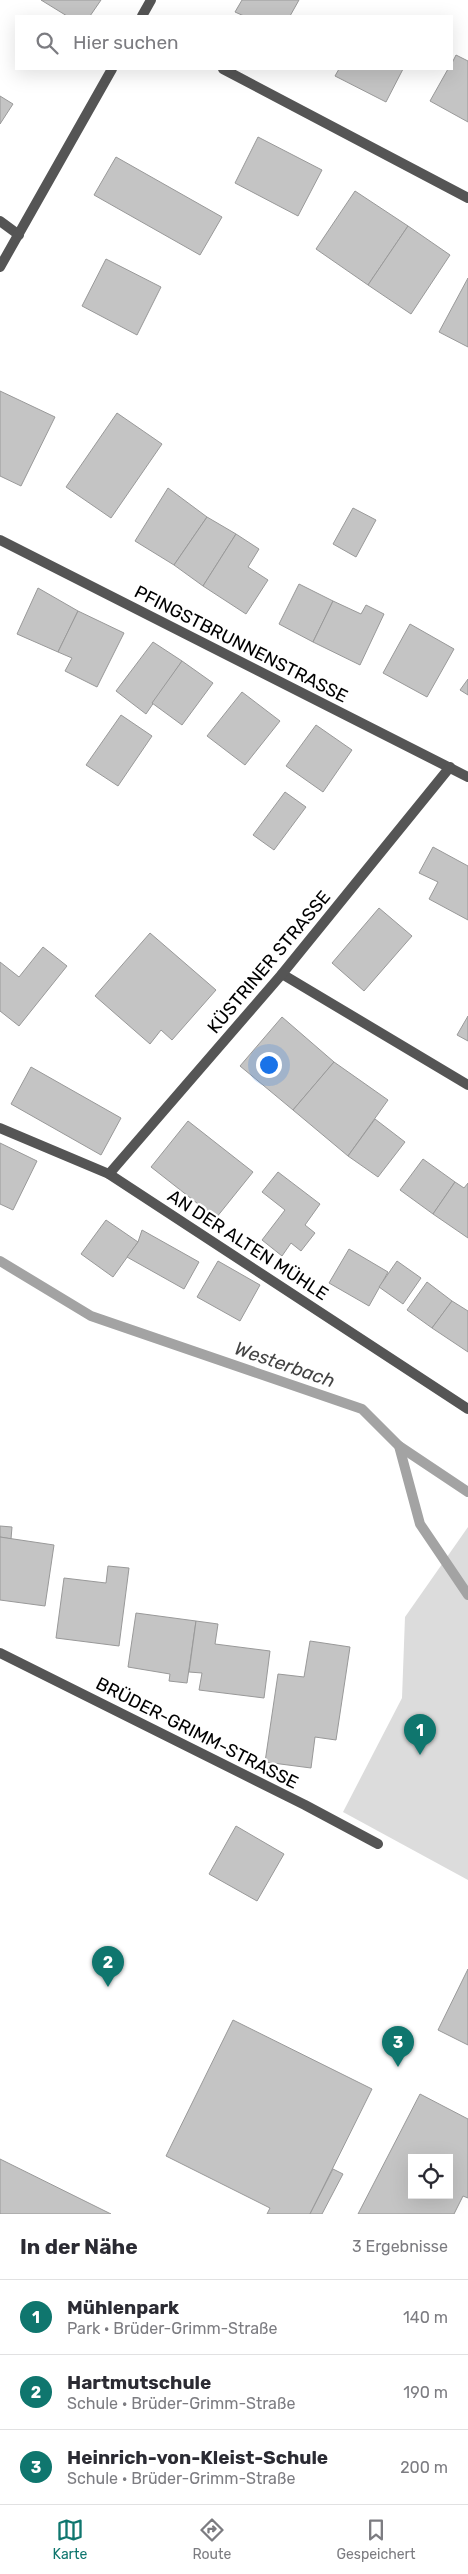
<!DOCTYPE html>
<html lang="de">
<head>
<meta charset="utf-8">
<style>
  body { margin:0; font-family:Rubik,sans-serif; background:#f2f2f3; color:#2b2b33 }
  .controls { position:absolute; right:15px; bottom:15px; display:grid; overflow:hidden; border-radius:0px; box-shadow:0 5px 20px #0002 }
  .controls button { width:45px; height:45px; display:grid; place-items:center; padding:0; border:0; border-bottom:1px solid #e1e1e2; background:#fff; color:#2b2b33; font:25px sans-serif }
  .you { position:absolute; left:268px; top:1064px; width:18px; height:18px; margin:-12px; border:4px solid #fff; border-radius:50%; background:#1a73e8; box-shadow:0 0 0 8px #1a73e833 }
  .badge { display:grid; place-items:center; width:32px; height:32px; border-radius:50%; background:#0f766e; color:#fff; font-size:16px; font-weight:700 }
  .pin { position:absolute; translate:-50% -41px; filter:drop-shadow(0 1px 2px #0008) }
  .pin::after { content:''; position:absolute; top:26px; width:18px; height:15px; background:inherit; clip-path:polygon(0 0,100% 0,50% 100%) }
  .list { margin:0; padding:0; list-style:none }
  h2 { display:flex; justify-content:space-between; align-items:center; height:65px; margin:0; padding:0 20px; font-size:21px }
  h2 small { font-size:16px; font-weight:400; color:#7c7c81 }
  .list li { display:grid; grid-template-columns:32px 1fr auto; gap:15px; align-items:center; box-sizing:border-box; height:75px; padding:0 20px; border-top:1px solid #e1e1e2 }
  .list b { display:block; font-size:19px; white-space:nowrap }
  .list p { margin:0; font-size:16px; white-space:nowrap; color:#7c7c81 }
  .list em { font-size:16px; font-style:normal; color:#7c7c81 }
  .icon { flex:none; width:28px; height:28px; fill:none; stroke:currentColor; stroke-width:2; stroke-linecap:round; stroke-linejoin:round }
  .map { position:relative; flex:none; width:468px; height:2214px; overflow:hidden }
  .search { position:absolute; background:#fff; box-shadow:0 5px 20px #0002; left:15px; right:15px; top:15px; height:55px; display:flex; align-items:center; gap:12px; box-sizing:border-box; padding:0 18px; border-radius:0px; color:#7c7c81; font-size:19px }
  .sheet { height:290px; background:#fff }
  nav { display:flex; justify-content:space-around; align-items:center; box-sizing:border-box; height:70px; border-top:1px solid #e1e1e2; background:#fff; font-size:14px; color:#7c7c81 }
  nav a { display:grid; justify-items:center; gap:2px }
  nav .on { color:#0f766e }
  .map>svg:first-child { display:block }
  .green { fill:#dcdcdc }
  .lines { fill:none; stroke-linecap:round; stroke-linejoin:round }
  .stream { stroke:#a3a3a3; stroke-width:10 }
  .building { fill:#c4c4c4; stroke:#999; fill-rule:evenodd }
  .minor { stroke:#555; stroke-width:10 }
  .labels { text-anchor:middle; stroke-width:4.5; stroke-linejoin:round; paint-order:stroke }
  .street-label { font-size:18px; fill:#000; stroke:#fff }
  .water-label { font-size:19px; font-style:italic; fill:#444; stroke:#fff }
</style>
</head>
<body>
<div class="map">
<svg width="468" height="2214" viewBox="0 0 468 2214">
  <rect width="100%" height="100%" fill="#fff"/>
  <polygon class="green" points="468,1527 468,1880 343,1812 402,1698 405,1617"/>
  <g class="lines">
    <g class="stream">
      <polyline points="0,1261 91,1316 362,1409 399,1446 420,1524 468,1595"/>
      <polyline points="399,1446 468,1492"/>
    </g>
  </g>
  <g class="building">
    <polygon points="41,0 101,0 90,16 67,16"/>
    <polygon points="242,0 299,0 290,16 244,16 235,12"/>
    <polygon points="456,55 468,61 468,122 430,101 448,69 452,69 452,63"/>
    <polygon points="339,69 403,69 386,102 335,76"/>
    <polygon points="0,96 13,104 0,124"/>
    <polygon points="258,137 322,170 298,216 235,183"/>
    <polygon points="116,157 222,217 200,255 94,195"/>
    <polygon points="355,191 408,226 368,285 316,249"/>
    <polygon points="408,226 450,255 411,314 368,285"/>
    <polygon points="106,259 161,287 137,335 82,306"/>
    <polygon points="468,278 468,347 439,332"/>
    <polygon points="0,391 55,417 21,486 0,476"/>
    <polygon points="117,413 162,444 111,518 66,487"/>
    <polygon points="168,488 207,517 174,565 135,541"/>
    <polygon points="353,508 376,520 356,557 333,544"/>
    <polygon points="207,517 236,534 203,586 174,565"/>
    <polygon points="236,534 259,549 248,567 268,580 246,614 203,586"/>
    <polygon points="299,584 333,601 313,642 279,624"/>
    <polygon points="38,588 78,611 58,652 17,634"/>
    <polygon points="333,601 361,614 366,605 384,614 360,665 313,642"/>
    <polygon points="78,611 124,633 97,687 65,671 72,658 58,652"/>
    <polygon points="410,624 454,649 427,697 383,673"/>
    <polygon points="153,642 182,661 146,714 116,691"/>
    <polygon points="182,661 213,683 182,725 152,703"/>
    <polygon points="468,679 468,695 460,690"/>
    <polygon points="242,692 280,721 245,765 207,736"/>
    <polygon points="121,715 152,736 118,786 86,765"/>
    <polygon points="316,725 352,750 323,792 286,766"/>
    <polygon points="285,792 306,807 274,850 253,835"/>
    <polygon points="433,847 468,866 468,920 429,899 438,882 419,873"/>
    <polygon points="379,908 412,936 364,991 332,963"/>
    <polygon points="150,933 216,990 172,1040 161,1030 150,1044 95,996"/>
    <polygon points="43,947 67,966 19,1026 0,1011 0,962 19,977"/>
    <polygon points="468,1016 468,1041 457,1035"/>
    <polygon points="282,1017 334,1062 293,1110 240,1066"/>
    <polygon points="334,1062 388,1100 348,1156 293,1110"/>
    <polygon points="31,1067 121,1118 101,1155 11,1104"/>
    <polygon points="375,1119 405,1142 378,1177 348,1156"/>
    <polygon points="188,1121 253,1172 216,1218 151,1167"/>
    <polygon points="0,1143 37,1161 13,1210 0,1204"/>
    <polygon points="423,1159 455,1182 433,1214 400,1190"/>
    <polygon points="278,1172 320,1204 305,1225 315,1233 301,1251 291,1243 282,1256 262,1240 285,1210 262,1192"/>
    <polygon points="455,1182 464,1188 468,1183 468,1238 433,1214"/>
    <polygon points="106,1220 138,1242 113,1277 81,1254"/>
    <polygon points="142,1230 199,1262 184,1289 127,1257 138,1242"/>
    <polygon points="349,1249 388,1272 369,1306 329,1283"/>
    <polygon points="218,1261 260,1285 240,1321 197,1297"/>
    <polygon points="397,1261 421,1278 403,1304 379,1287"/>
    <polygon points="427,1282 452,1301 432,1328 407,1310"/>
    <polygon points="452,1301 468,1311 468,1352 432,1328"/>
    <polygon points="0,1526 12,1527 11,1539 0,1537"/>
    <polygon points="0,1537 54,1545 45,1606 0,1600"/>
    <polygon points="108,1566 129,1568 119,1646 56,1638 64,1578 106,1583"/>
    <polygon points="136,1613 196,1621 187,1683 169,1681 170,1674 128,1667"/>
    <polygon points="196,1621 218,1624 215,1644 270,1651 264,1698 199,1690 202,1673 189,1672"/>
    <polygon points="310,1641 350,1647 336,1740 315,1737 311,1768 265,1762 278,1674 304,1677"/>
    <polygon points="236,1826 284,1854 257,1901 209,1874"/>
    <polygon points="468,1969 468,2045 438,2030"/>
    <polygon points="233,2020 372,2089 310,2214 267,2214 270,2208 166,2156"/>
    <path d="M420,2094l48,25v79l-5,-2 -9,18h-96zM412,2158h37v37h-37z"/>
    <polygon points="0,2159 111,2214 0,2214"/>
    <polygon points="333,2169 343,2174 322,2214 310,2214"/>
  </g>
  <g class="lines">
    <g class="minor">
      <polyline points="142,16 151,0"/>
      <polyline points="223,69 468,198"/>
      <polyline points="0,221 19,235"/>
      <polyline points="0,267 112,69"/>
      <polyline points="0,540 468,777"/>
      <polyline points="282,974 468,1085"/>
      <polyline points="0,1128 109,1174 468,1409"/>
      <polyline points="109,1174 282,974 450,767"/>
      <polyline points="0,1653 305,1805 378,1844"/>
    </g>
  </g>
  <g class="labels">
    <g class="street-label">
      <text transform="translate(241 644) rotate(27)" y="6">PFINGSTBRUNNENSTRASSE</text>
      <text transform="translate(269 962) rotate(-50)" y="6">KÜSTRINER STRASSE</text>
      <text transform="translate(248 1245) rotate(33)" y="6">AN DER ALTEN MÜHLE</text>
      <text transform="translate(197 1733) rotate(27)" y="6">BRÜDER-GRIMM-STRASSE</text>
    </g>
    <g class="water-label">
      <text transform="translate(285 1364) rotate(19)" y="7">Westerbach</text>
    </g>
  </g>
</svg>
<div class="controls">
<button><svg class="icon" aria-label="locate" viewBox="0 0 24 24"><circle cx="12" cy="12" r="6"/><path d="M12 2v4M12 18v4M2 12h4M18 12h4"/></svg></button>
</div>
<div class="you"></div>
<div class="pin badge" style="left:420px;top:1755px">1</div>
<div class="pin badge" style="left:108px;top:1987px">2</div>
<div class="pin badge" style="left:398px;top:2067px">3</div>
<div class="search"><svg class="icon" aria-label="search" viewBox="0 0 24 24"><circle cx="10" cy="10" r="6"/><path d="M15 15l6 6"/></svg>Hier suchen</div>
</div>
<section class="sheet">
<h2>In der Nähe<small>3 Ergebnisse</small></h2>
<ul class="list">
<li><span class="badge">1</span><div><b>Mühlenpark</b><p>Park · Brüder-Grimm-Straße</p></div><em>140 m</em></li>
<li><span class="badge">2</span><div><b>Hartmutschule</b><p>Schule · Brüder-Grimm-Straße</p></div><em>190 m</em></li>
<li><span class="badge">3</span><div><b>Heinrich-von-Kleist-Schule</b><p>Schule · Brüder-Grimm-Straße</p></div><em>200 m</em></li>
</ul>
</section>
<nav>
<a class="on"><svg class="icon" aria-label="map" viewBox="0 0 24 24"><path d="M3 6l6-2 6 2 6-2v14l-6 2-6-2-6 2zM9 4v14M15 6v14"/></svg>Karte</a>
<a><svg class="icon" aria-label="directions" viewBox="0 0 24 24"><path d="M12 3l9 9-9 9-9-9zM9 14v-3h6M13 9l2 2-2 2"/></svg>Route</a>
<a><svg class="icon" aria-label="saved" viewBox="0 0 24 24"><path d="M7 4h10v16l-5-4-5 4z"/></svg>Gespeichert</a>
</nav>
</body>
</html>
